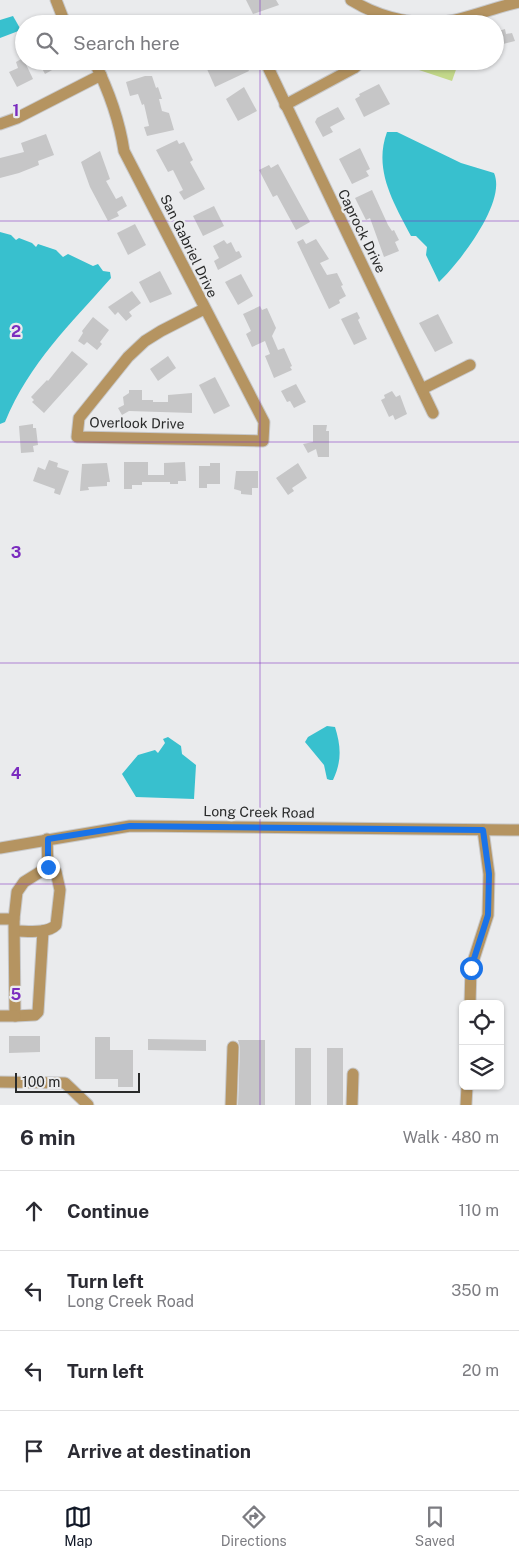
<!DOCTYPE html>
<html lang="en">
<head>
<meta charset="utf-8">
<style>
  body { margin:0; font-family:"Public Sans",sans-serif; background:#f7f7f7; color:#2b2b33 }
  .controls { position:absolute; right:15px; bottom:15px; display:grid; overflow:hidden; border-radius:8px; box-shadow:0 1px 4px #0004 }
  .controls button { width:45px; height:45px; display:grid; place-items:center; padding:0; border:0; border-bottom:1px solid #e1e1e2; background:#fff; color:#2b2b33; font:25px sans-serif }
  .scale { position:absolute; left:15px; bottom:12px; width:125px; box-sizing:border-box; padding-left:5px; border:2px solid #292a2a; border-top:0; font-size:14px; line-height:18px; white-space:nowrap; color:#292a2a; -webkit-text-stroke:4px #eaebed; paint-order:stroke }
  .stop { position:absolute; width:15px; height:15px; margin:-11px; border:4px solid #1a73e8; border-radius:50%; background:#fff }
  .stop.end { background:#1a73e8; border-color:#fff; box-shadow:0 1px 5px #0008 }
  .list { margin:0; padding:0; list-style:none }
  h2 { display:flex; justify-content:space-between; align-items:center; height:65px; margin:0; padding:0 20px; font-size:21px }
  h2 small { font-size:16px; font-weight:400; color:#7c7c81 }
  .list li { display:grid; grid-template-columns:32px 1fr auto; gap:15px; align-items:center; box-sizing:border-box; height:80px; padding:0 20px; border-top:1px solid #e1e1e2 }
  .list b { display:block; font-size:19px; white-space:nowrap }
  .list p { margin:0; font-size:16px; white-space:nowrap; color:#7c7c81 }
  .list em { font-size:16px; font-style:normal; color:#7c7c81 }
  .icon { flex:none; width:28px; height:28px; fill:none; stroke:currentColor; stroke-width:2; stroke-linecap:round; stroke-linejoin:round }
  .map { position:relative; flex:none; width:519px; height:1105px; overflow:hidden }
  .search { position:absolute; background:#fff; box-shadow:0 1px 4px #0004; left:15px; right:15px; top:15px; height:55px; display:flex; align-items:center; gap:12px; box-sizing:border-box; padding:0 18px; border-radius:28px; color:#7c7c81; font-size:19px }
  .sheet { height:385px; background:#fff }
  nav { display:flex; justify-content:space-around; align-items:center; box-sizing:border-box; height:70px; border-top:1px solid #e1e1e2; background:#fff; font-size:14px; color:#7c7c81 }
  nav a { display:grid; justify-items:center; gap:2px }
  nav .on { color:#111827 }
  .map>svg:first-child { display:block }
  .green { fill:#c4d98b }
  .water { fill:#38c0ce }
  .building { fill:#c6c6c7 }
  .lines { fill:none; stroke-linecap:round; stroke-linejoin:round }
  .minor-casing { stroke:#c7c8ca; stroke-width:13 }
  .minor { stroke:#b59461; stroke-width:11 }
  .route { stroke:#1a73e8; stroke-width:6 }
  .grid { fill:none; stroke:#7b2cbf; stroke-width:1; stroke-opacity:0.55 }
  .labels { text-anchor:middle; stroke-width:4.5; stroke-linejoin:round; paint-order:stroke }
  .street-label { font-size:14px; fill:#292a2a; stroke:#eaebed }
  .grid-label { font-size:16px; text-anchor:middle; font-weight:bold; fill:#7b2cbf; stroke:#eaebed; stroke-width:4.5; stroke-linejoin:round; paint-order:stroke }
</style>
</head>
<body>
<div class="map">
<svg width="519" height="1105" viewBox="0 0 519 1105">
  <rect width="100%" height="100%" fill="#eaebed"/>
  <polygon class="green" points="408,61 459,61 452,81 407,66"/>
  <g class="water">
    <polygon points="13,16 21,30 0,38 0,20"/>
    <path d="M387,132h10l64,31 33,10c13,29 -35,90 -55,109l-13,-27 1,-8 -11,-11h-5c-17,-33 -38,-66 -24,-104z"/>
    <path d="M0,232l11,3 5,5 3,-2 13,5 4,4 2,-3 18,6 7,7 5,-3 25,12 5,-2 5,7 7,1 1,6c-42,48 -81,84 -106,144l-5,2z"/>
    <path d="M327,726l8,1c6,19 7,34 -2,53h-3l-3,-1 -3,-14 -19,-23 3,-5z"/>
    <polygon points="168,737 181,746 182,754 196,765 194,799 136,797 122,774 138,755 155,750 158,753 165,743 163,739"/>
  </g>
  <g class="building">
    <polygon points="246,0 276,0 279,5 253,14"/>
    <polygon points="505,29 506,34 512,33 515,41 495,46 495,32"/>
    <polygon points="23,58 33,79 17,87 9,72 18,68 16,62"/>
    <polygon points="38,61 68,61 45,74"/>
    <polygon points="224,61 244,61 249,71 215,87 207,69"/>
    <polygon points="145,76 152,76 156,88 158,87 162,99 159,99 162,111 169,113 174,130 147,136 144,127 149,126 144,104 142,105 138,94 130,96 126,82"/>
    <polygon points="379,84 390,104 364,117 355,99 360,96 359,94"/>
    <polygon points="244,87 257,111 238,121 226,99"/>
    <polygon points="338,107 345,119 330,127 333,132 323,137 315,122 317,118"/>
    <polygon points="46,134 54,155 38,161 39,165 19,173 0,178 0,158 24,152 21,143"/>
    <polygon points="177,140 179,144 184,142 193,160 190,162 205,189 184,200 179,192 183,190 173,170 168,172 156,150"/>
    <polygon points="360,148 370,169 366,171 369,176 352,184 339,159"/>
    <polygon points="100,151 110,179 106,181 116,199 122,196 127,206 117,212 119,216 108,221 90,187 81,162"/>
    <polygon points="278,164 310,222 296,230 277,195 273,197 259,170 269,165 271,168"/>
    <polygon points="372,190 388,225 392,231 394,230 399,240 395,242 399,251 384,257 370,218 366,220 355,198"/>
    <polygon points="214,206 224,226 203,236 193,216"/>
    <polygon points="135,224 146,245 128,255 117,233"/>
    <polygon points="303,239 306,244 316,239 329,259 320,263 327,275 337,273 343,285 341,286 346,296 339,300 340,303 329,309 297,242"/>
    <polygon points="224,240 227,244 231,242 236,252 239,251 242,257 218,270 214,261 219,258 213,246"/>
    <polygon points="160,271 172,294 150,303 139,282"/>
    <polygon points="241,274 253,296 238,305 225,282"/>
    <polygon points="132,291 141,303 129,312 132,316 126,321 118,312 115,315 108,307"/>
    <polygon points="260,306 262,310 267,308 276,328 272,336 278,350 284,348 292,366 290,367 292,370 274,378 265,356 270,354 265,341 252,347 246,334 251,331 243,314"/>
    <polygon points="357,312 360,318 358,320 367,339 354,345 341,319"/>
    <polygon points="438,314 453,343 435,352 419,323"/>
    <polygon points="93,317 109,330 100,342 102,344 97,350 87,342 84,345 78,341 83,333 82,331"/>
    <polygon points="72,351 88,364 44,413 32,402 34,400 31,397 47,380 48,381"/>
    <polygon points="168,356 176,368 158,381 150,369"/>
    <polygon points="215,377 230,406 214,414 199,385"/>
    <polygon points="296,384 306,402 294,408 290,401 287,402 281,391"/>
    <polygon points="129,390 142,390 142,400 153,400 153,402 168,402 168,395 192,393 192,413 129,411 122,415 118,408 124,405 123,397 129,393"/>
    <polygon points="392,391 396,397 400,395 407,414 395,420 393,415 389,417 381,400 385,398 384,395"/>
    <polygon points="33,424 33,428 36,428 38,445 33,446 34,452 21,453 19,426"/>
    <polygon points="313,425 327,425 326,431 329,431 329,457 318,457 316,449 308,453 303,444 313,442"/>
    <polygon points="49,460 58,463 57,467 69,471 60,495 54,493 55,489 33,481 38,467 45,470"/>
    <polygon points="124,462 148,462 148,475 164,475 164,463 185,462 186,481 178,481 178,484 170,484 170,482 142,482 142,485 132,485 132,489 124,489"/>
    <polygon points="107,463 110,482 107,482 107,486 88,487 89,490 80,491 82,464"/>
    <polygon points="210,463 220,463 220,484 207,484 207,488 199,488 199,466 210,466"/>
    <polygon points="298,463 307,478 292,488 294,491 288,495 276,478"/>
    <polygon points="236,471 258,471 258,488 252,488 252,495 241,494 241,491 234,489"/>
    <polygon points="9,1036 40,1036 40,1052 9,1053"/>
    <polygon points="95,1037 110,1037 110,1050 133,1050 133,1087 118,1087 118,1079 95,1079"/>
    <polygon points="148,1039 206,1040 206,1051 148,1050"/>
    <polygon points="238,1040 265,1040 265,1105 238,1105 240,1047"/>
    <rect x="295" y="1048" width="16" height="57"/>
    <rect x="327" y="1048" width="16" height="57"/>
  </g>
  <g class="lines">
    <defs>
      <g id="minor">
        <polyline points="56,0 63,18 68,24"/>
        <path d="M351,0c29,18 69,28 104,20 22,-5 42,-13 64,-18"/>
        <path d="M94,61c15,30 25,57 30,90l140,271 -1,19 -186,-4 2,-19 49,-61 17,-16 16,-10 43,-22"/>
        <polyline points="265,61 433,413"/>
        <polyline points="285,105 354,68 362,61"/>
        <polyline points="0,124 17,118 101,75"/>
        <polyline points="422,389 470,365"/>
        <polyline points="47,839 48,867"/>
        <polyline points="0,848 130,826 519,830"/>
        <polyline points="0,919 14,919"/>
        <path d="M16,931c12,0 31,3 40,-6l4,-35 -4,-18 -8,-5"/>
        <polyline points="43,931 38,1012 35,1015 15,1016 14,919 17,892 24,882 48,867"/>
        <polyline points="470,1004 471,968 488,915 489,874 483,830"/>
        <polyline points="0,1016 15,1016"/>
        <polyline points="0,1082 65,1083 88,1105"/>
        <polyline points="231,1105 233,1047"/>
        <polyline points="352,1105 353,1074"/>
        <polyline points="466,1105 467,1086"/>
      </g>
    </defs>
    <use href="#minor" class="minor-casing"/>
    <use href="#minor" class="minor"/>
  </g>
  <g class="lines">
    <polyline class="route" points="48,867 48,839 130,826 483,830 489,874 488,915 471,968"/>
  </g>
  <path class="grid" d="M260,0v24M260,61v1044M0,221h519M0,442h519M0,663h519M0,884h519"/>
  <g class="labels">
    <g class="street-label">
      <text transform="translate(362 231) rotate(64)" y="5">Caprock Drive</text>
      <text transform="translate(189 246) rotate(64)" y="5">San Gabriel Drive</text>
      <text transform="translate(137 423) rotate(1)" y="5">Overlook Drive</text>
      <text transform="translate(259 812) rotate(1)" y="5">Long Creek Road</text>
    </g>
  </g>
  <g class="grid-label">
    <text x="16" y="116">1</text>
    <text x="16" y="337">2</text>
    <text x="16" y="558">3</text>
    <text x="16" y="779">4</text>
    <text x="16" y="1000">5</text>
  </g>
</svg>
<div class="controls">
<button><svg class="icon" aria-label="locate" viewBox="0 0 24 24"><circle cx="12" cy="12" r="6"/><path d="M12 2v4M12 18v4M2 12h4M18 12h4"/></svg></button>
<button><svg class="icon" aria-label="layers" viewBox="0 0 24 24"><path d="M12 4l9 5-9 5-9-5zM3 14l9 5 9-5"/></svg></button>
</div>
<div class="scale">100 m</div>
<div class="stop" style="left:471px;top:968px"></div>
<div class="stop end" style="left:48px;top:867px"></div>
<div class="search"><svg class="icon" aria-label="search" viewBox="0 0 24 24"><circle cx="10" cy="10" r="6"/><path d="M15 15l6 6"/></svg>Search here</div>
</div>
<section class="sheet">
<h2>6 min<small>Walk · 480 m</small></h2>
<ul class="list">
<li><svg class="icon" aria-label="ahead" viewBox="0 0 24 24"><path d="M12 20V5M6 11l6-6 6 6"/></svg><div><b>Continue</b></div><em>110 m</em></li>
<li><svg class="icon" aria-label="left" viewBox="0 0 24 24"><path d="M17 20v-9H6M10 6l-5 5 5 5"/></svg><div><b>Turn left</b><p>Long Creek Road</p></div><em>350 m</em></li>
<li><svg class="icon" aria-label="left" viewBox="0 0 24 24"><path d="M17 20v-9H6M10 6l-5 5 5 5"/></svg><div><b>Turn left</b></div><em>20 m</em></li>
<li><svg class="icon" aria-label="arrive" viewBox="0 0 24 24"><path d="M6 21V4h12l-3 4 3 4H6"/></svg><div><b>Arrive at destination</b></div></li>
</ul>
</section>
<nav>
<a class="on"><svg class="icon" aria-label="map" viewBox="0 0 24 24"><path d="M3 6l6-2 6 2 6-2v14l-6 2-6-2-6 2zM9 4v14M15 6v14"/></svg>Map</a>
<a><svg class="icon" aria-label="directions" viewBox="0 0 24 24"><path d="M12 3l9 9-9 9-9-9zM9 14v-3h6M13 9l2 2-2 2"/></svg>Directions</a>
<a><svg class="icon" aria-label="saved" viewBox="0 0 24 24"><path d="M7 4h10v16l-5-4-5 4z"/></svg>Saved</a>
</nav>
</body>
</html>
